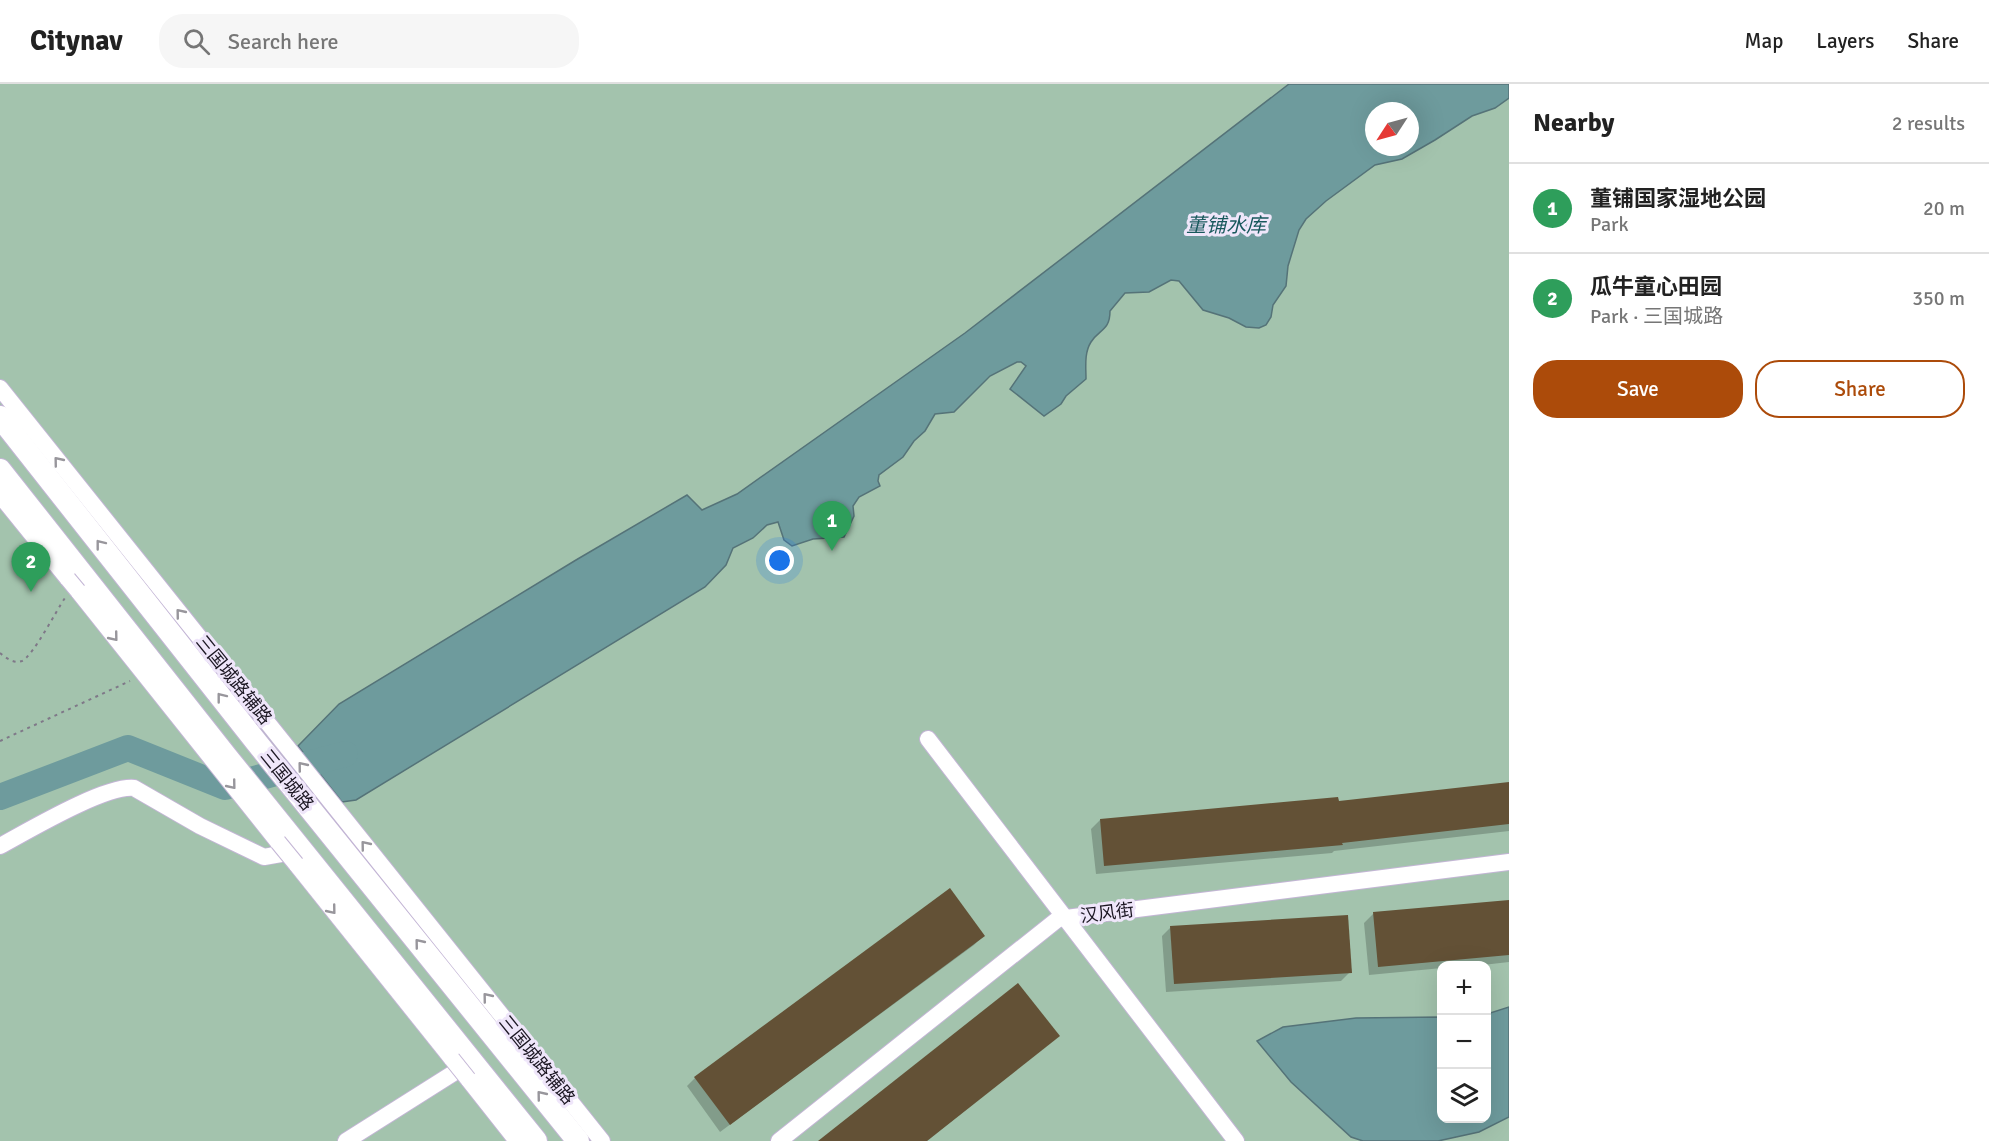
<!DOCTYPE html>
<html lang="en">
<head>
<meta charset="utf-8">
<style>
  body { margin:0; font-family:Signika,"Noto Sans SC",sans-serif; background:#f6f6f6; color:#222 }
  .controls { position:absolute; right:18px; bottom:18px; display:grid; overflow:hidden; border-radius:12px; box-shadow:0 6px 24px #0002 }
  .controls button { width:54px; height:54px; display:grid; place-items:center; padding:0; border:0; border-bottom:2px solid #e0e0e0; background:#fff; color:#222; font:30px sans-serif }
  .compass { position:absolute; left:1365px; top:18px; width:54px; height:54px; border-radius:50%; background:#fff; box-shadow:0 6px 24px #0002; rotate:234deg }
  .you { position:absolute; left:780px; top:477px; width:21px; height:21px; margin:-15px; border:4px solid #fff; border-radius:50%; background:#1a73e8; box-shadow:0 0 0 9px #1a73e833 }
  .badge { display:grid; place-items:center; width:39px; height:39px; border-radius:50%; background:#ac4b0a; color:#fff; font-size:20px; font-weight:700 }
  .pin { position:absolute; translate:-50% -50px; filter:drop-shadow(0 2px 3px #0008) }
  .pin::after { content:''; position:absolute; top:32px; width:21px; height:18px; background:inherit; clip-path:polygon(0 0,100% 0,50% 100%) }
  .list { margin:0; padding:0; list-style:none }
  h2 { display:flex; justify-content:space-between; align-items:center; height:78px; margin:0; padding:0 24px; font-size:26px }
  h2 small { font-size:20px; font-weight:400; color:#767676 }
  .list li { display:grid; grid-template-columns:39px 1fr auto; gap:18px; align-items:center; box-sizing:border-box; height:90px; padding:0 24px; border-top:2px solid #e0e0e0 }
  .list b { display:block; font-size:22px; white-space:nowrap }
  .list p { margin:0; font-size:20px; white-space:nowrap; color:#767676 }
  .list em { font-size:20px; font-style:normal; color:#767676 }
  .actions { display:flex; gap:12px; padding:18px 24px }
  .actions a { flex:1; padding:14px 0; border:2px solid #ac4b0a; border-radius:24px; text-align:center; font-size:21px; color:#ac4b0a }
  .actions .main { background:#ac4b0a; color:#fff }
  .icon { flex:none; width:33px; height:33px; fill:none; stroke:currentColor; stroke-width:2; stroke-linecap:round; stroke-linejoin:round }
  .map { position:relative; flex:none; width:1509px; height:1057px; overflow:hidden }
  header { display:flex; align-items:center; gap:36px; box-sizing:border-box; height:84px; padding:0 30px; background:#fff; border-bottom:2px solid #e0e0e0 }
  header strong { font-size:28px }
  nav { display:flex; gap:33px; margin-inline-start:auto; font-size:21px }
  .search { width:420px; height:54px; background:#f6f6f6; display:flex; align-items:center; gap:15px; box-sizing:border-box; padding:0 21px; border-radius:24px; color:#767676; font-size:22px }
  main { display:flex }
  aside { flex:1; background:#fff }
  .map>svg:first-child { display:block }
  .green { fill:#a3c3ad; fill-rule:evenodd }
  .water { fill:#6e9b9d; stroke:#557378; stroke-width:1.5; fill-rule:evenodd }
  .shadow { fill:#0003 }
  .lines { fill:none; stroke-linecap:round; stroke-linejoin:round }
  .river { stroke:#6e9b9d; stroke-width:26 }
  .building { fill:#635136 }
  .minor-casing { stroke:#c3b5d5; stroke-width:18 }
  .major-casing { stroke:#c3b5d5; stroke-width:24 }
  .path { stroke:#7f7888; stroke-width:2; stroke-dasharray:3 4.5; stroke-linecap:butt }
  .minor { stroke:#fff; stroke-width:16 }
  .major { stroke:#fff; stroke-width:22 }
  .minor-bridge-casing { stroke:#c3b5d5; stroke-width:18; stroke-linecap:butt }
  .minor-bridge { stroke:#fff; stroke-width:16 }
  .oneway { stroke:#98969c }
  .labels { text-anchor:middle; stroke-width:6; stroke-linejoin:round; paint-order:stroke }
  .street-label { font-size:18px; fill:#1b1622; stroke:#efe6fa }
  .water-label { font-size:20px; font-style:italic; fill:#18585c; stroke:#efe6fa }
</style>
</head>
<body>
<header>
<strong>Citynav</strong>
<div class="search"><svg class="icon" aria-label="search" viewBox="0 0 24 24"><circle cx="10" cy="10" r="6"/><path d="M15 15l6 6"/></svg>Search here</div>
<nav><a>Map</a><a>Layers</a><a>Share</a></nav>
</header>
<main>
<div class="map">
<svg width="1509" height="1057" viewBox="0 0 1509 1057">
  <rect width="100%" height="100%" fill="#efe6fa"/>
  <path class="green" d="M0,0h1509v1057h-1509zM1374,27h36v36h-36zM1442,882h44v152h-44z"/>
  <g class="water">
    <path d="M1289,0h220v14l-14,10 -23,8 -37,24 -33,19 -27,6 -49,36 -20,18 -7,11 -11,36 -2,20 -13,19 -2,12 -5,8 -7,3 -13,-1 -17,-9 -26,-8 -24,-29 -8,-1 -22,12 -24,1 -15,18c0,20 -11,18 -19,31 -7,11 -5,25 -5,37l-20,17 -5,8 -17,12 -34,-27 16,-23 -5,-4h-4l-27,14 -36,36 -19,2 -10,17 -11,10 -11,16 -24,18 -1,6 2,5 -21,11 -6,9 1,10 -10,21 -31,2 -21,7 -8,-6 -6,-18 -11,3 -14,13 -20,10 -7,17 -21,22 -349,213 -14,2 -44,-56 41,-42 237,-144 111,-65 15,15 35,-16 228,-161zM1374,27h36v36h-36z"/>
    <polygon points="1509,923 1509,1033 1479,1048 1438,1057 1363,1057 1351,1053 1291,998 1257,957 1283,943 1356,934 1441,933 1442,1034 1486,1034 1487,930"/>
  </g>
  <g class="shadow">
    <polygon points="1509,700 1509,747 1334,767 1332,769 1096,790 1091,745 1100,736 1337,719"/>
    <polygon points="1509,818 1509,878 1474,882 1442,882 1442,884 1369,891 1364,839 1373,830"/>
    <polygon points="1171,843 1350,888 1341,897 1166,908 1162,852"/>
    <polygon points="983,852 974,861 720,1048 687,1002 695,994"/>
    <polygon points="1058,952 927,1057 820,1057"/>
  </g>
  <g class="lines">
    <polyline class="river" points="0,713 128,664 225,703 345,670"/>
  </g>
  <g class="building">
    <polygon points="1509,698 1509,740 1342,759 1343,761 1104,782 1100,735 1338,713 1339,717"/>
    <polygon points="950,804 985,852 730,1041 694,993"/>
    <polygon points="1509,816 1509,871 1378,883 1373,828"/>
    <polygon points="1348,831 1352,889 1174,900 1170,842"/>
    <polygon points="1018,899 1060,952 927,1057 818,1057"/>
  </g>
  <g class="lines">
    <defs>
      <g id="minor">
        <polyline points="0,304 602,1057"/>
        <polyline points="0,411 68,495"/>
        <polyline points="78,507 278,758"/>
        <polyline points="928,655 1236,1057"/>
        <path d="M0,762c28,-15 105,-61 134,-58l66,38 64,31 34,-6"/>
        <polyline points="296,780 452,975"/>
        <polyline points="468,995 517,1057"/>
        <polyline points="346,1057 471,978"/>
        <polyline points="779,1057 1058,835 1509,778"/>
      </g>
      <g id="major">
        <polyline points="0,333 257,659 578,1057"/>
        <polyline points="0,386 226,672 536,1057"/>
      </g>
    </defs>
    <use href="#minor" class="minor-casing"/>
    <use href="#major" class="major-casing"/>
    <g class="path">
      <path d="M0,569c6,5 14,11 22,8 11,-5 34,-50 43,-63"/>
      <polyline points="0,657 130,597"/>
    </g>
    <use href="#minor" class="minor"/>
    <use href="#major" class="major"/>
    <defs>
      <g id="minor-bridge">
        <polyline points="68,495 78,507"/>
        <polyline points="278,758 296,780"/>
        <polyline points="452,975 468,995"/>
      </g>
    </defs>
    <use href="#minor-bridge" class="minor-bridge-casing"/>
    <use href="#minor-bridge" class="minor-bridge"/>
  </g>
  <defs><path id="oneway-chevron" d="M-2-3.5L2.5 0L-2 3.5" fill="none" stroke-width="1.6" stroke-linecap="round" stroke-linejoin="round" transform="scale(1.5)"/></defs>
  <g class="oneway">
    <use href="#oneway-chevron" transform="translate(58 377) rotate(-129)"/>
    <use href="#oneway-chevron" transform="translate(100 460) rotate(-128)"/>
    <use href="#oneway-chevron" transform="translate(180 529) rotate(-129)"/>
    <use href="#oneway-chevron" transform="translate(114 553) rotate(51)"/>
    <use href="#oneway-chevron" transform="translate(221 613) rotate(-128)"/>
    <use href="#oneway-chevron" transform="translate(302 682) rotate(-129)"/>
    <use href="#oneway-chevron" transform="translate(232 701) rotate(51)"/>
    <use href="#oneway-chevron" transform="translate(365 761) rotate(-129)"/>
    <use href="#oneway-chevron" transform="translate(332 826) rotate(51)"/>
    <use href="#oneway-chevron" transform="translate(419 859) rotate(-129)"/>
    <use href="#oneway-chevron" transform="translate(487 913) rotate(-129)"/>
    <use href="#oneway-chevron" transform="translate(541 1011) rotate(-129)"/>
  </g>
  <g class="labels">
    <g class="street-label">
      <text transform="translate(234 596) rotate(51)" y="6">三国城路辅路</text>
      <text transform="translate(287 696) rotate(51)" y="6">三国城路</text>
      <text transform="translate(1107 829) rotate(-7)" y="6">汉风街</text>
      <text transform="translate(537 976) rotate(51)" y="6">三国城路辅路</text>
    </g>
    <g class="water-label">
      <text x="1226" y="148">董铺水库</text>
    </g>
  </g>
</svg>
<div class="controls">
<button>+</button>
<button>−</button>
<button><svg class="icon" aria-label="layers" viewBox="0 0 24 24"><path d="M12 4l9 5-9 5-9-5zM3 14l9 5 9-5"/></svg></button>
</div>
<svg class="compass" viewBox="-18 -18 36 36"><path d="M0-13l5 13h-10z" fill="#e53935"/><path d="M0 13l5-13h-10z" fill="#767676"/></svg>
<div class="you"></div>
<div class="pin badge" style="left:832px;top:467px;background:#2e9e5b">1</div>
<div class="pin badge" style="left:31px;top:508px;background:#2e9e5b">2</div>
</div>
<aside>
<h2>Nearby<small>2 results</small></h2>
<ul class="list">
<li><span class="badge" style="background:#2e9e5b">1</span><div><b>董铺国家湿地公园</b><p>Park</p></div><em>20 m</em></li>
<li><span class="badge" style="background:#2e9e5b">2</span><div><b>瓜牛童心田园</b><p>Park · 三国城路</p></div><em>350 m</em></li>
</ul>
<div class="actions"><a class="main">Save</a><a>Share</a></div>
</aside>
</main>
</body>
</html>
